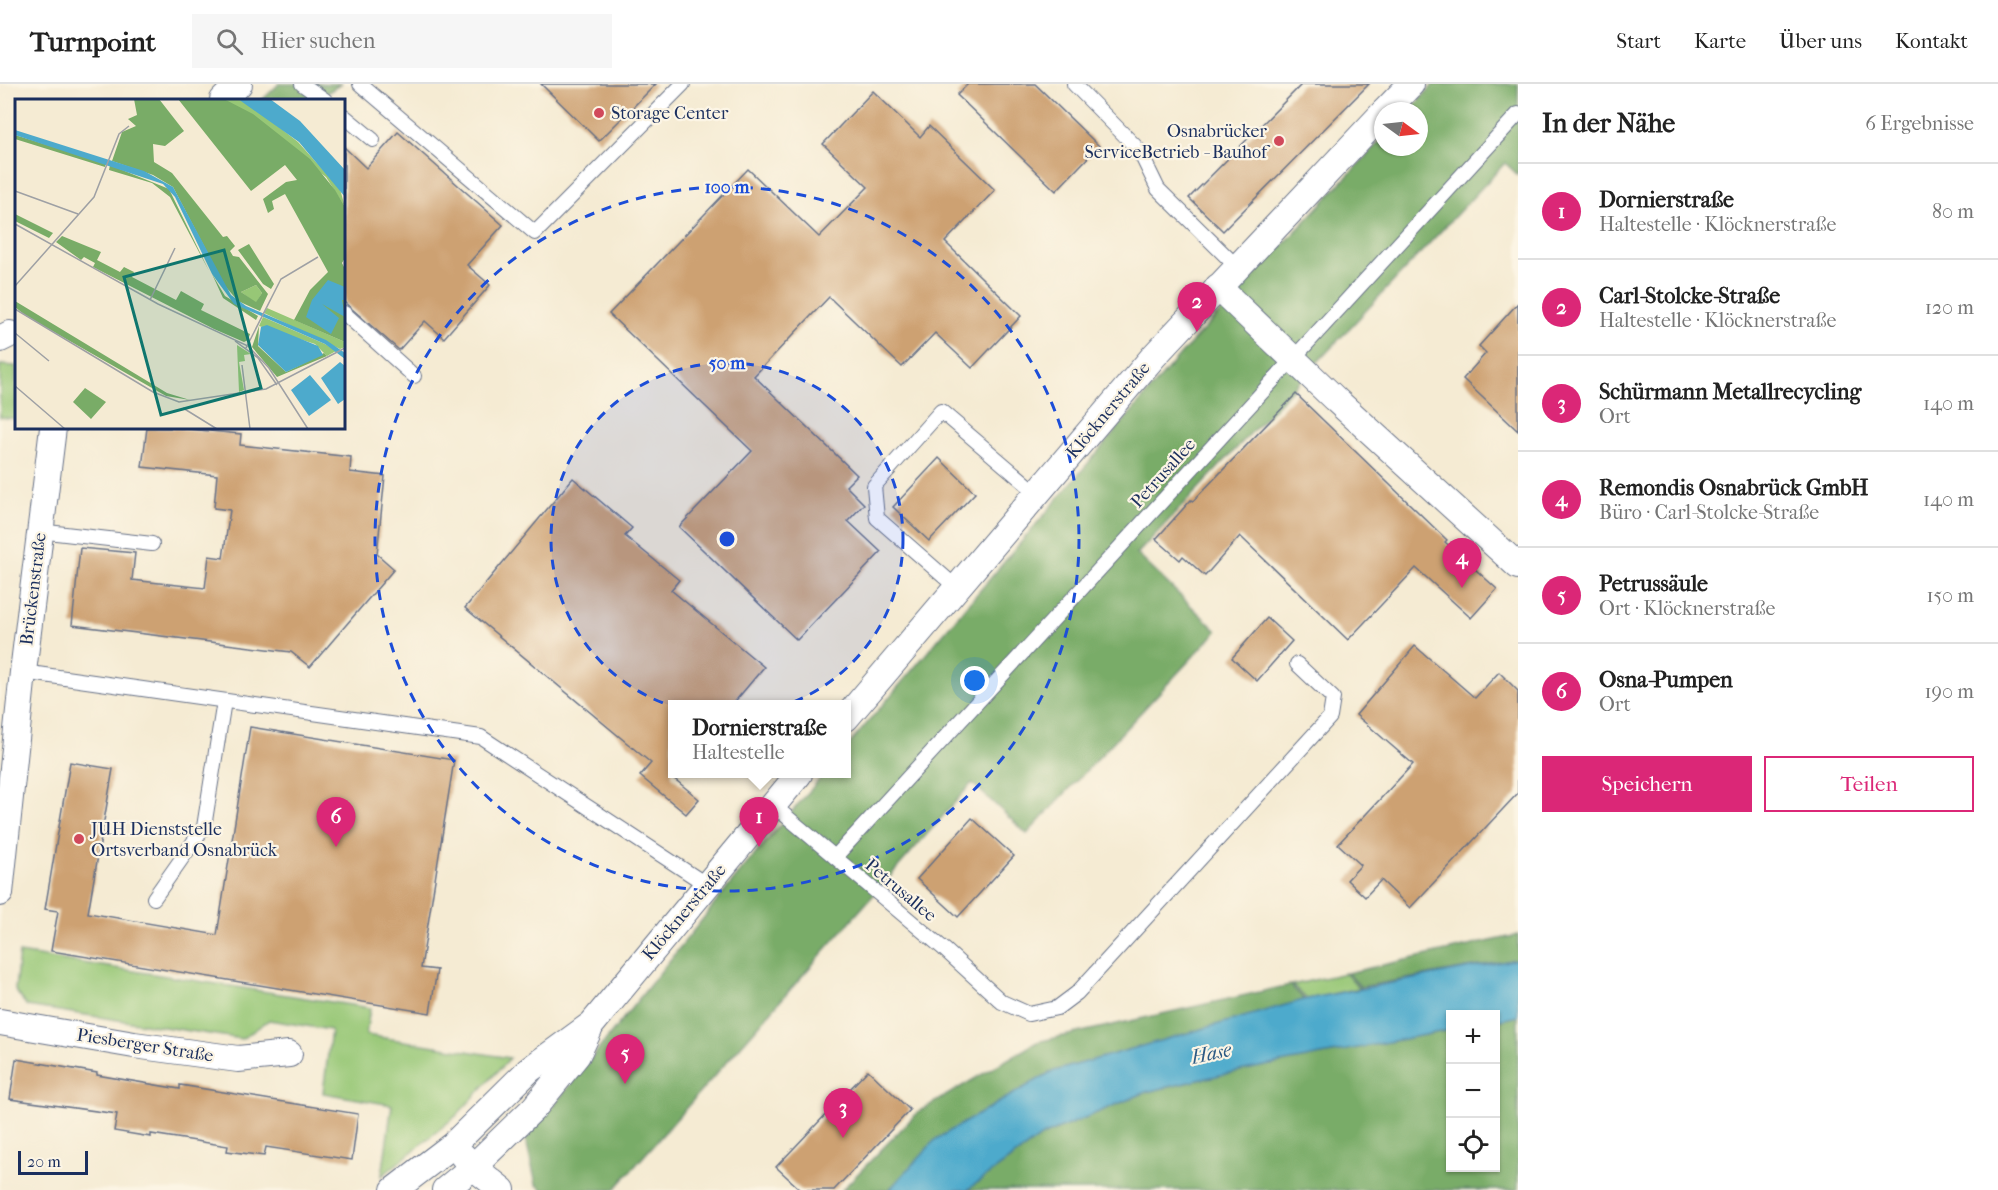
<!DOCTYPE html>
<html lang="de">
<head>
<meta charset="utf-8">
<style>
  body { margin:0; font-family:"IM FELL French Canon",serif; background:#f6f6f6; color:#222 }
  .controls { position:absolute; right:18px; bottom:18px; display:grid; overflow:hidden; border-radius:0px; box-shadow:0 2px 4px #0004 }
  .controls button { width:54px; height:54px; display:grid; place-items:center; padding:0; border:0; border-bottom:2px solid #e0e0e0; background:#fff; color:#222; font:30px sans-serif }
  .compass { position:absolute; left:1374px; top:18px; width:54px; height:54px; border-radius:50%; background:#fff; box-shadow:0 2px 4px #0004; rotate:105deg }
  .scale { position:absolute; left:18px; bottom:15px; width:70px; box-sizing:border-box; padding-left:6px; border:3px solid #1b2f5e; border-top:0; font-size:16px; line-height:21px; white-space:nowrap; color:#1b2f5e; -webkit-text-stroke:4px #fcf5e5; paint-order:stroke }
  .you { position:absolute; left:975px; top:597px; width:21px; height:21px; margin:-15px; border:4px solid #fff; border-radius:50%; background:#1a73e8; box-shadow:0 0 0 9px #1a73e833 }
  .badge { display:grid; place-items:center; width:39px; height:39px; border-radius:50%; background:#db2777; color:#fff; font-size:20px; font-weight:700 }
  .pin { position:absolute; translate:-50% -50px; filter:drop-shadow(0 2px 3px #0008) }
  .pin::after { content:''; position:absolute; top:32px; width:21px; height:18px; background:inherit; clip-path:polygon(0 0,100% 0,50% 100%) }
  .popup { position:absolute; left:668px; top:616px; width:183px; height:78px; box-sizing:border-box; display:grid; place-content:center; border-radius:0px; background:#fff; filter:drop-shadow(0 2px 4px #0005); font-size:20px; white-space:nowrap; color:#767676 }
  .popup b { font-size:22px; color:#222 }
  .popup::after { content:''; position:absolute; left:50%; top:100%; margin-left:-12px; border:12px solid transparent; border-top-color:#fff }
  .list { margin:0; padding:0; list-style:none }
  h2 { display:flex; justify-content:space-between; align-items:center; height:78px; margin:0; padding:0 24px; font-size:26px }
  h2 small { font-size:20px; font-weight:400; color:#767676 }
  .list li { display:grid; grid-template-columns:39px 1fr auto; gap:18px; align-items:center; box-sizing:border-box; height:96px; padding:0 24px; border-top:2px solid #e0e0e0 }
  .list b { display:block; font-size:22px; white-space:nowrap }
  .list p { margin:0; font-size:20px; white-space:nowrap; color:#767676 }
  .list em { font-size:20px; font-style:normal; color:#767676 }
  .actions { display:flex; gap:12px; padding:18px 24px }
  .actions a { flex:1; padding:14px 0; border:2px solid #db2777; border-radius:0px; text-align:center; font-size:21px; color:#db2777 }
  .actions .main { background:#db2777; color:#fff }
  .icon { flex:none; width:33px; height:33px; fill:none; stroke:currentColor; stroke-width:2; stroke-linecap:round; stroke-linejoin:round }
  .map { position:relative; flex:none; width:1518px; height:1106px; overflow:hidden }
  header { display:flex; align-items:center; gap:36px; box-sizing:border-box; height:84px; padding:0 30px; background:#fff; border-bottom:2px solid #e0e0e0 }
  header strong { font-size:28px }
  nav { display:flex; gap:33px; margin-inline-start:auto; font-size:21px }
  .search { width:420px; height:54px; background:#f6f6f6; display:flex; align-items:center; gap:15px; box-sizing:border-box; padding:0 21px; border-radius:0px; color:#767676; font-size:22px }
  main { display:flex }
  aside { flex:1; background:#fff }
  .map>svg:first-child { display:block }
  .green { fill:#97c776; stroke:#597b6a; stroke-width:1.5 }
  .forest { fill:#79ac67; stroke:#4a6e62; stroke-width:1.5 }
  .water { fill:#4daacc; stroke:#346c95; stroke-width:1.5 }
  .building { fill:#cda172 }
  .lines { fill:none; stroke-linecap:round; stroke-linejoin:round }
  .service-casing { stroke:#677187; stroke-width:16 }
  .minor-casing { stroke:#677187; stroke-width:28 }
  .service { stroke:#fff; stroke-width:14 }
  .minor { stroke:#fff; stroke-width:26 }
  .ring { fill:none; stroke:#1d4ed8; stroke-width:3; stroke-dasharray:10 8 }
  .poi-dot { fill:#d1495b; stroke:#fcf5e5; stroke-width:2 }
  .labels { text-anchor:middle; stroke-width:4.5; stroke-linejoin:round; paint-order:stroke }
  .poi-label { font-size:18px; fill:#1b2f5e; stroke:#fcf5e5; text-anchor:start }
  .street-label { font-size:18px; fill:#1b2f5e; stroke:#fcf5e5 }
  .water-label { font-size:20px; font-style:italic; fill:#2c5a84; stroke:#fcf5e5 }
  .inset-road { fill:none; stroke:#9ea0a4; stroke-width:1.5 }
  .view { fill:#0f766e; fill-opacity:0.15; stroke:#0f766e; stroke-width:3 }
  .inset-edge { fill:none; stroke:#1b2f5e; stroke-width:3 }
  .centre { fill:#1d4ed8; stroke:#fcf5e5; stroke-width:3 }
  .ring-label { font-size:18px; text-anchor:middle; font-weight:bold; fill:#1d4ed8; stroke:#fcf5e5; stroke-width:4.5; stroke-linejoin:round; paint-order:stroke }
</style>
</head>
<body>
<header>
<strong>Turnpoint</strong>
<div class="search"><svg class="icon" aria-label="search" viewBox="0 0 24 24"><circle cx="10" cy="10" r="6"/><path d="M15 15l6 6"/></svg>Hier suchen</div>
<nav><a>Start</a><a>Karte</a><a>Über uns</a><a>Kontakt</a></nav>
</header>
<main>
<div class="map">
<svg width="1518" height="1106" viewBox="0 0 1518 1106">
  <rect width="100%" height="100%" fill="#fcf5e5"/>
  <filter id="ink" filterUnits="userSpaceOnUse"><feTurbulence type="fractalNoise" baseFrequency=".0167" numOctaves="2"/><feDisplacementMap in="SourceGraphic" scale="12" xChannelSelector="R" yChannelSelector="G"/><feConvolveMatrix kernelMatrix="1 2 1 2 8 2 1 2 1" color-interpolation-filters="sRGB"/></filter>
  <filter id="wash" filterUnits="userSpaceOnUse"><feTurbulence type="fractalNoise" baseFrequency=".008" numOctaves="4" result="noise"/><feDisplacementMap in="SourceGraphic" scale="24" xChannelSelector="R" yChannelSelector="G"/><feGaussianBlur stdDeviation="1.35" result="paint"/><feColorMatrix in="noise" values="0 0 0 0 0 0 0 0 0 0 0 0 0 0 0 0 0 1.4 0 .05"/><feComposite in="paint" operator="in"/></filter>
  <g filter="url(#wash)">
    <rect width="100%" height="100%" fill="#f5ebd3"/>
    <g class="green">
      <polygon points="0,281 16,282 16,335 0,333"/>
      <polygon points="19,869 370,924 366,951 510,974 456,1032 382,1092 392,1021 323,1009 331,946 269,936 242,955 27,922 15,906"/>
      <polygon points="1345,889 1360,904 1307,915 1292,901"/>
    </g>
    <g class="forest">
      <polygon points="279,0 341,0 316,16 262,16"/>
      <polygon points="1434,0 1518,0 1518,91 1505,79 1137,470 1217,547 1027,750 972,699 614,1106 543,1106 536,1100 526,1056 741,787 824,690 846,690 846,664 1180,271 1383,54 1383,63 1419,63 1419,27 1409,27"/>
      <polygon points="1518,851 1518,875 1361,903 1347,889"/>
      <polygon points="1290,901 1305,916 1051,988 936,1055 889,1106 842,1106 918,1028 1037,958"/>
      <polygon points="1518,932 1518,1106 967,1106 1042,1052 1146,1008 1224,990 1450,946 1450,1084 1496,1084 1496,937"/>
    </g>
    <polygon class="water" points="1518,875 1518,932 1496,937 1496,930 1450,930 1450,946 1224,990 1146,1008 1042,1052 967,1106 889,1106 936,1055 1051,988 1307,915"/>
    <g id="blocks">
      <g class="building">
        <polygon points="541,0 656,0 599,57"/>
        <polygon points="968,0 1035,0 1099,62 1056,107 957,11"/>
        <polygon points="1302,0 1369,0 1223,147 1189,114"/>
        <polygon points="873,7 920,53 929,42 995,106 945,158 1021,232 972,284 935,249 902,283 829,213 754,292 857,391 846,402 864,420 848,437 881,468 797,556 679,443 752,367 609,230 748,85 819,153 868,103 823,60"/>
        <polygon points="398,48 503,141 467,181 490,201 444,254 425,237 399,266 344,218 344,63 366,84"/>
        <polygon points="1518,219 1518,347 1463,295 1486,269 1479,262"/>
        <polygon points="1296,310 1447,456 1445,458 1497,505 1471,534 1416,484 1348,556 1240,452 1205,492 1183,472 1180,476 1156,455 1191,416 1193,417"/>
        <polygon points="147,344 177,344 241,350 240,361 351,373 350,388 385,392 377,470 394,485 310,583 291,568 72,541 80,464 135,469 132,496 205,504 209,472 223,474 230,426 214,424 217,391 142,383"/>
        <polygon points="939,374 975,409 929,457 893,423"/>
        <polygon points="573,394 632,444 625,452 679,496 671,506 764,583 732,621 672,621 672,693 699,715 686,730 640,692 651,679 465,524"/>
        <polygon points="1267,534 1292,557 1257,597 1232,574"/>
        <polygon points="1415,562 1475,614 1499,588 1518,607 1518,709 1410,824 1381,796 1365,813 1347,796 1361,781 1338,760 1413,680 1356,631"/>
        <polygon points="250,643 454,676 421,884 437,886 430,929 51,867 58,827 45,825 70,678 113,685 88,829 217,851"/>
        <polygon points="972,734 1014,772 958,833 917,795"/>
        <polygon points="16,975 97,989 97,991 180,1005 180,1001 358,1030 352,1076 266,1063 264,1072 227,1067 228,1062 151,1050 151,1053 114,1047 117,1030 10,1015"/>
        <polygon points="868,986 910,1026 834,1106 801,1106 776,1083"/>
      </g>
    </g>
  </g>
  <g filter="url(#ink)">
    <use href="#blocks" fill-opacity="0" stroke="#677187" stroke-width="1.5"/>
    <g class="lines">
      <defs>
        <g id="service">
          <polyline points="302,0 325,16"/>
          <polyline points="360,0 535,149 683,0"/>
          <polyline points="1074,0 1139,66 1158,105 1237,183"/>
          <polyline points="344,32 373,56"/>
          <polyline points="344,229 414,292"/>
          <polyline points="39,447 152,460"/>
          <polyline points="957,504 877,434 874,402 941,327 1037,409"/>
          <polyline points="23,588 481,653 707,801"/>
          <polyline points="773,721 944,865 1002,918 1029,930 1057,924 1077,909 1330,633 1333,614 1297,580"/>
          <polyline points="835,773 1518,30"/>
          <polyline points="154,814 204,743 224,617"/>
        </g>
        <g id="minor">
          <polyline points="223,16 239,0"/>
          <polyline points="1385,27 1411,0"/>
          <polyline points="1218,203 1335,315 1518,482"/>
          <polyline points="0,255 10,250"/>
          <polyline points="846,634 1154,272 1383,29"/>
          <polyline points="0,809 23,588 53,344"/>
          <polyline points="0,938 134,961 238,975 289,970"/>
          <polyline points="463,1072 473,1083 502,1106"/>
          <polyline points="394,1106 453,1061 529,986 592,940 799,690"/>
          <polyline points="445,1106 473,1083 534,1024 577,971 589,946"/>
        </g>
      </defs>
      <use href="#service" class="service-casing"/>
      <use href="#minor" class="minor-casing"/>
      <use href="#service" class="service"/>
      <use href="#minor" class="minor"/>
    </g>
  </g>
  <circle cx="727" cy="455" r="176" fill="#1d4ed8" fill-opacity=".12"/>
  <g class="ring">
    <circle cx="727" cy="455" r="176"/>
    <circle cx="727" cy="455" r="352"/>
  </g>
  <g class="poi-dot">
    <circle cx="599" cy="29" r="6"/>
    <circle cx="1279" cy="57" r="6"/>
    <circle cx="79" cy="755" r="6"/>
  </g>
  <g class="labels">
    <g class="poi-label">
      <text x="611" y="35">Storage Center</text>
      <text x="1267" y="53" text-anchor="end">Osnabrücker<tspan x="1267" dy="21">ServiceBetrieb - Bauhof</tspan></text>
      <text x="91" y="751">JUH Dienststelle<tspan x="91" dy="21">Ortsverband Osnabrück</tspan></text>
    </g>
    <g class="street-label">
      <text transform="translate(1108 326) rotate(-50)" y="6">Klöcknerstraße</text>
      <text transform="translate(1163 389) rotate(-48)" y="6">Petrusallee</text>
      <text transform="translate(33 505) rotate(-83)" y="6">Brückenstraße</text>
      <text transform="translate(901 806) rotate(40)" y="6">Petrusallee</text>
      <text transform="translate(684 828) rotate(-50)" y="6">Klöcknerstraße</text>
      <text transform="translate(145 961) rotate(9)" y="6">Piesberger Straße</text>
    </g>
    <g class="water-label">
      <text transform="translate(1211 969) rotate(-12)" y="7">Hase</text>
    </g>
  </g>
  <g transform="translate(15 15)">
    <rect width="330" height="330" fill="#f5ebd3"/>
    <path d="M209,0h14l18,10 42,33 42,47 5,18 -19,-30zM241,186l6,8 -6,10 -15,-11zM252,209l78,34v5l-5,2 -76,-36zM248,218l62,27 11,7 -9,5 -12,-12 -56,-18zM222,246l14,9 -7,1 1,6 -6,1 5,28 -5,2z" fill="#97c776"/>
    <path d="M119,0h25l25,32 -19,15 -12,-2 1,18 18,11 51,64 4,-1 8,10 -5,5 3,5 6,1 29,37 -8,17 -22,-10 -13,-15 -52,-99 -20,-12 -41,-14 10,-29 14,-6 -8,-7 9,-4zM241,186l6,8 -6,9 -15,-10zM163,0h46l29,15 57,45 25,31 10,17v51l-3,5 3,6v73l-51,-22 16,-30 18,-18 -43,-78 -13,7 2,8 -6,4 -5,-14 23,-17 11,-2 -12,-15 -34,26zM0,36l91,28 -1,4 -90,-28zM95,66l59,24 40,82 -39,-74 -18,-14 -43,-13zM0,115l38,19 -4,5 -34,-17zM47,137l39,16 -4,8 23,12 4,-5 10,5 -2,5 44,23 5,-9 23,13 -3,6 49,24 -2,6 -4,2 -30,-13 -121,-62 2,-4 -11,-6 -3,3 -25,-18zM234,145l25,40 -3,5 -8,-5 -25,-34zM197,175l13,22 33,20 -2,4 -33,-22zM0,202l152,92 23,7 -24,-4 -140,-80 -11,-9zM244,227l-1,20 28,26 38,-19 3,3 -50,21 -25,-30zM70,289l21,14 -15,17 -18,-17z" fill="#79ac67" fill-rule="evenodd"/>
    <path d="M223,0h32l30,22 45,49v27l-46,-55zM0,31l129,41 29,16 58,108 15,11 80,34 19,13v6l-20,-15 -91,-40 -22,-30 -37,-77 -12,-13 -148,-49zM313,181l17,7v13h-3l3,17 -23,-13 17,14 -8,16 -25,-17 6,-17zM252,226l51,21 5,9 -37,17 -28,-27 3,-18zM325,263l5,4v33l-7,5 -17,-26zM295,276l21,25 -22,16 -18,-26z" fill="#4daacc"/>
    <path class="inset-road" d="M0,92l63,23M0,125l143,80 90,42 21,22 39,61M0,187l79,-89 25,-63 10,-8M135,201l25,-52M0,210l138,83 26,10 87,-13 79,-41M0,234l34,28M220,242l23,17 19,27M231,249l35,-69 37,-22M227,266l8,64M0,287l50,43M168,309l34,21"/>
    <path class="view" d="M209,151l37,138 -100,27 -37,-138z"/>
    <rect width="330" height="330" class="inset-edge"/>
  </g>
  <circle cx="727" cy="455" r="9" class="centre"/>
  <g class="ring-label">
    <text x="727" y="109">100 m</text>
    <text x="727" y="285">50 m</text>
  </g>
</svg>
<div class="controls">
<button>+</button>
<button>−</button>
<button><svg class="icon" aria-label="locate" viewBox="0 0 24 24"><circle cx="12" cy="12" r="6"/><path d="M12 2v4M12 18v4M2 12h4M18 12h4"/></svg></button>
</div>
<svg class="compass" viewBox="-18 -18 36 36"><path d="M0-13l5 13h-10z" fill="#e53935"/><path d="M0 13l5-13h-10z" fill="#767676"/></svg>
<div class="scale">20 m</div>
<div class="you"></div>
<div class="pin badge" style="left:759px;top:763px">1</div>
<div class="popup"><b>Dornierstraße</b>Haltestelle</div>
<div class="pin badge" style="left:1197px;top:248px">2</div>
<div class="pin badge" style="left:843px;top:1054px">3</div>
<div class="pin badge" style="left:1462px;top:504px">4</div>
<div class="pin badge" style="left:625px;top:1000px">5</div>
<div class="pin badge" style="left:336px;top:763px">6</div>
</div>
<aside>
<h2>In der Nähe<small>6 Ergebnisse</small></h2>
<ul class="list">
<li><span class="badge">1</span><div><b>Dornierstraße</b><p>Haltestelle · Klöcknerstraße</p></div><em>80 m</em></li>
<li><span class="badge">2</span><div><b>Carl-Stolcke-Straße</b><p>Haltestelle · Klöcknerstraße</p></div><em>120 m</em></li>
<li><span class="badge">3</span><div><b>Schürmann Metallrecycling</b><p>Ort</p></div><em>140 m</em></li>
<li><span class="badge">4</span><div><b>Remondis Osnabrück GmbH</b><p>Büro · Carl-Stolcke-Straße</p></div><em>140 m</em></li>
<li><span class="badge">5</span><div><b>Petrussäule</b><p>Ort · Klöcknerstraße</p></div><em>150 m</em></li>
<li><span class="badge">6</span><div><b>Osna-Pumpen</b><p>Ort</p></div><em>190 m</em></li>
</ul>
<div class="actions"><a class="main">Speichern</a><a>Teilen</a></div>
</aside>
</main>
</body>
</html>
